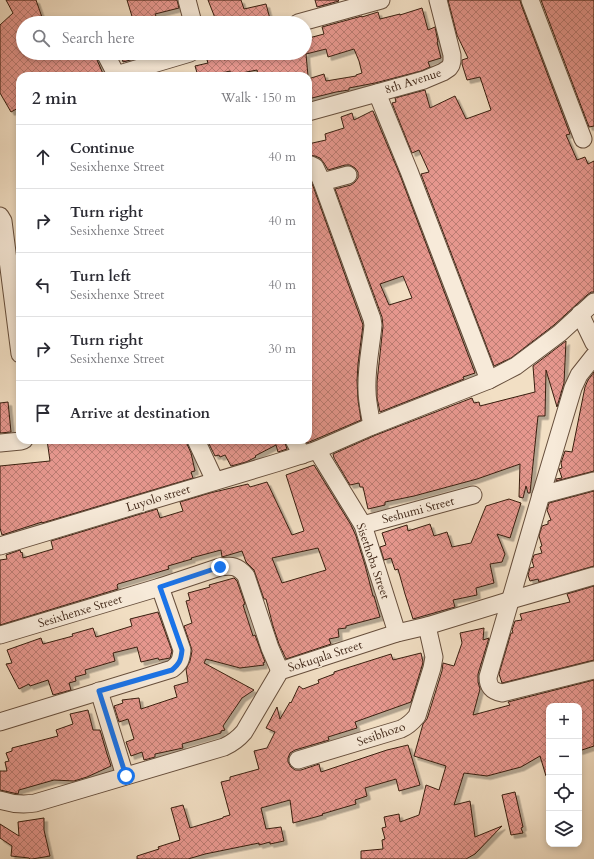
<!DOCTYPE html>
<html lang="en">
<head>
<meta charset="utf-8">
<style>
  body { margin:0; font-family:Cardo,serif; background:#f7f7f7; color:#2b2b33 }
  .controls { position:absolute; right:12px; bottom:12px; display:grid; overflow:hidden; border-radius:8px; box-shadow:0 2px 6px #0003 }
  .controls button { width:36px; height:36px; display:grid; place-items:center; padding:0; border:0; border-bottom:1px solid #e1e1e2; background:#fff; color:#2b2b33; font:20px sans-serif }
  .stop { position:absolute; width:12px; height:12px; margin:-9px; border:3px solid #1a73e8; border-radius:50%; background:#fff }
  .stop.end { background:#1a73e8; border-color:#fff; box-shadow:0 1px 4px #0008 }
  .list { margin:0; padding:0; list-style:none }
  h2 { display:flex; justify-content:space-between; align-items:center; height:52px; margin:0; padding:0 16px; font-size:17px }
  h2 small { font-size:13px; font-weight:400; color:#7c7c81 }
  .list li { display:grid; grid-template-columns:26px 1fr auto; gap:12px; align-items:center; box-sizing:border-box; height:64px; padding:0 16px; border-top:1px solid #e1e1e2 }
  .list b { display:block; font-size:15px; white-space:nowrap }
  .list p { margin:0; font-size:13px; white-space:nowrap; color:#7c7c81 }
  .list em { font-size:13px; font-style:normal; color:#7c7c81 }
  .icon { flex:none; width:22px; height:22px; fill:none; stroke:currentColor; stroke-width:2; stroke-linecap:round; stroke-linejoin:round }
  .map { position:relative; flex:none; width:594px; height:859px; overflow:hidden }
  .search { position:absolute; background:#fff; box-shadow:0 2px 6px #0003; left:16px; top:16px; width:296px; height:44px; display:flex; align-items:center; gap:10px; box-sizing:border-box; padding:0 14px; border-radius:22px; color:#7c7c81; font-size:15px }
  .panel { position:absolute; background:#fff; box-shadow:0 2px 6px #0003; left:16px; top:72px; width:296px; height:372px; border-radius:12px }
  .map>svg:first-child { display:block }
  .building { fill:url(#building-cross-hatch); stroke:#381e0f; fill-rule:evenodd; filter:url(#shadow) }
  .lines { fill:none; stroke-linecap:round; stroke-linejoin:round }
  .minor-casing { stroke:#664e3c; stroke-width:19 }
  .minor { stroke:#f7ead9; stroke-width:17 }
  .route { stroke:#1a73e8; stroke-width:5 }
  .labels { text-anchor:middle; stroke-width:3; stroke-linejoin:round; paint-order:stroke }
  .street-label { font-size:12px; fill:#381e0f; stroke:#f7ead9 }
</style>
</head>
<body>
<div class="map">
<svg width="594" height="859" viewBox="0 0 594 859">
  <defs>
    <pattern id="building-cross-hatch" width="8" height="8" patternUnits="userSpaceOnUse"><rect width="8" height="8" fill="#e6978e"/><path d="M0 0l8 8M0 8l8-8" fill="none" stroke="#bb7b72"/></pattern>
    <filter id="shadow"><feDropShadow dx="3.5" dy="3.5" stdDeviation="0" flood-color="#0004"/></filter>
  </defs>
  <rect width="100%" height="100%" fill="#f2dfc4"/>
  <filter id="stains"><feTurbulence type="fractalNoise" baseFrequency=".005" numOctaves="4"/><feColorMatrix values="0 0 0 0 .2 0 0 0 0 .09 0 0 0 0 .02 0 0 0 .5 -.17"/></filter>
  <radialGradient id="worn" r=".72"><stop offset=".6" stop-color="#630" stop-opacity="0"/><stop offset="1" stop-color="#630" stop-opacity=".3"/></radialGradient>
  <g class="building">
    <polygon points="6,0 36,0 44,23 23,23 23,53 76,53 78,58 87,53 94,53 104,76 20,76 20,107 11,112 0,93 0,25 13,13"/>
    <polygon points="127,0 177,0 179,8 155,14 156,16 134,23"/>
    <polygon points="208,0 241,0 244,9 266,4 270,19 255,23 217,23"/>
    <polygon points="315,0 338,0 339,1 317,7"/>
    <polygon points="448,0 520,0 521,4 570,134 566,135 577,160 585,157 588,164 594,161 594,292 591,292 587,295 554,325 511,358 494,366 421,174 429,172 419,150 412,153 392,103 396,102 395,98 425,90 430,108 455,96 466,119 491,110 480,77 467,80 462,64 462,60 468,58 457,35"/>
    <polygon points="541,0 594,0 594,126 589,127"/>
    <polygon points="422,8 428,30 435,27 438,42 437,42 441,58 428,62 430,67 421,71 375,83 349,88 349,90 336,92 308,99 308,79 324,74 326,81 356,76 356,75 362,73 359,61 354,49 328,57 326,49 306,54 308,76 292,76 292,73 278,76 276,76 275,74 258,76 257,70 231,75 230,71 210,76 198,76 195,66 208,63 207,60 223,55 224,60 248,55 248,53 305,53 305,39 324,34 322,27 362,16 362,17 378,12 380,19 400,14 400,15"/>
    <polygon points="121,53 155,53 123,62"/>
    <path d="M372,111h1l27,64 75,198 -12,4 1,2 -84,33 -3,-14v-16l6,-56 -1,-9 -47,-128 16,-4 4,-3 3,-4v-6l-3,-4 -5,-3h-5l-17,5 -4,-7 -4,-5 -5,-2 -7,-1v-11l18,-4 -1,-6 19,-6 -3,-11 11,-4 2,7zM403,276l9,22 -23,7 -9,-21z"/>
    <polygon points="308,176 313,186 363,325 358,364 357,381 358,400 361,420 307,443 305,440 308,440"/>
    <polygon points="566,341 564,383 557,407 546,370 545,416 538,416 530,493 528,493 526,486 523,498 519,497 520,464 477,479 414,496 385,502 385,505 368,509 363,487 360,487 359,483 350,485 334,458 333,454 376,435 472,398 474,403 479,402 480,406 535,392 533,366"/>
    <polygon points="594,372 594,471 556,481 556,479 562,478 559,469 562,468 561,463 565,451 572,452 585,387 588,380"/>
    <polygon points="8,402 11,432 0,433 0,403"/>
    <polygon points="47,440 132,440 133,442 138,440 186,440 187,444 191,453 195,471 191,472 193,478 42,523 42,522 2,535 0,528 0,466 50,461"/>
    <polygon points="207,440 284,440 287,449 278,452 276,445 255,456 256,457 246,462 231,466 225,455 220,457 219,455 215,456"/>
    <path d="M314,465l37,60 5,11 9,29 8,31h1l6,21 -34,9v2l-8,1 1,8 -10,2 2,5 -45,15 -7,-15 -6,-18 -7,-27h-2l-10,-29 -8,-8 -4,-11 -20,6 -1,-7 -30,8 1,1 -24,7 1,3 -51,15 -1,1 1,4 -118,36v-65l7,-1 -1,-4 14,-5 1,3 1,-1 1,6 30,-9 -2,-8 106,-32 3,9 23,-7 -3,-9 30,-9 38,-9 2,3 17,-5 25,53 12,-4 -18,-56zM318,548l8,22 -44,13 -10,-25z"/>
    <polygon points="594,491 594,566 539,582 538,579 530,581 528,575 530,568 534,567 532,561 534,555 542,553 540,547 542,546 539,536 542,526 548,524 548,521 551,520 547,510 549,503"/>
    <polygon points="509,499 521,503 510,538 497,534 505,554 502,562 490,564 494,583 476,588 477,595 453,600 455,607 413,619 405,594 398,569 395,570 391,558 384,560 380,547 386,545 382,533 407,525 408,531 430,524 434,536 447,532 452,547 471,543 486,506"/>
    <polygon points="234,578 237,581 245,604 243,605 253,636 255,635 265,662 263,663 264,665 240,668 206,659 204,663 254,690 242,698 223,726 225,730 221,731 221,733 182,744 183,748 155,754 155,757 144,760 142,752 131,756 126,742 134,739 128,719 119,722 114,706 123,703 122,700 139,698 141,709 177,697 174,686 188,682 186,669 190,661 192,651 191,647 184,626 192,623 186,601 190,600 188,593 210,587 209,585"/>
    <polygon points="594,586 594,660 502,683 499,674 511,633 513,633 512,630 515,621 522,620 520,614 570,602 567,594"/>
    <polygon points="158,612 172,651 170,658 159,660 158,658 141,662 137,647 113,653 115,661 85,670 86,674 75,677 76,681 69,683 71,690 53,695 48,680 30,686 29,684 19,689 6,664 12,663 7,650 41,638 43,644 73,636 72,634 93,628 96,637 132,626 130,619"/>
    <polygon points="484,628 483,640 489,638 478,674 478,682 480,689 473,715 510,705 508,702 594,680 594,746 579,751 579,706 549,706 549,776 546,776 540,756 521,767 487,776 464,773 454,805 470,801 475,837 502,826 475,854 466,859 361,859 361,851 383,849 382,840 385,839 382,828 386,827 384,817 399,814 400,822 419,815 426,785 439,790 446,766 414,756 423,724 427,719 442,671 443,663 454,666 462,643 460,633"/>
    <polygon points="421,653 423,662 422,666 411,702 355,722 357,728 328,737 329,740 295,750 290,753 288,758 288,762 291,767 295,770 301,770 319,764 321,772 387,750 408,745 420,785 399,791 396,779 365,788 367,796 355,800 356,804 322,814 323,815 293,823 290,800 261,808 266,829 281,827 284,841 270,844 270,842 259,845 259,843 205,854 188,859 137,859 137,856 159,849 158,847 180,840 171,808 183,805 190,828 223,818 223,817 230,815 221,782 230,780 230,777 259,769 254,751 267,748 275,732 266,728 277,707 280,719 290,702 291,703 299,686 303,689 319,683 318,680 334,674 334,672 391,654 393,660"/>
    <polygon points="88,710 93,730 100,730 107,754 111,766 87,777 74,781 54,780 19,790 18,794 0,790 0,771 7,771 5,762 9,761 6,753 12,751 12,748 58,736 56,730 73,724 70,714"/>
    <polygon points="515,792 523,827 521,828 523,833 511,835 502,795"/>
    <polygon points="44,818 44,830 50,856 32,859 30,859 29,858 11,856 12,846 0,838 0,824 19,836 18,822"/>
  </g>
  <g class="lines">
    <defs>
      <g id="minor">
        <polyline points="187,0 193,23"/>
        <polyline points="530,0 583,139"/>
        <polyline points="298,23 381,0"/>
        <polyline points="105,53 117,76"/>
        <polyline points="116,75 190,53"/>
        <polyline points="377,93 409,171 489,380"/>
        <polyline points="308,112 424,80 443,72 449,68 451,65 452,61 452,55 438,0"/>
        <polyline points="308,165 311,165 315,167 322,182 348,175"/>
        <path d="M322,182l50,137 1,6c-2,22 -7,43 -6,65 0,12 3,24 5,36"/>
        <polyline points="0,216 3,221 20,354"/>
        <polyline points="580,314 594,343"/>
        <path d="M594,356l-15,19 -6,13 -32,107 -53,182c0,10 4,14 14,16l92,-23"/>
        <polyline points="196,440 215,481"/>
        <polyline points="294,440 302,455"/>
        <polyline points="0,443 21,441 24,440"/>
        <polyline points="317,450 363,525 397,633"/>
        <polyline points="541,495 594,481"/>
        <polyline points="363,525 473,495"/>
        <polyline points="0,546 276,463 317,450 372,426 489,380 516,366 560,333 594,302"/>
        <path d="M0,635l160,-48 60,-20c12,-2 18,-1 26,9l24,72 10,23"/>
        <polyline points="99,691 125,776"/>
        <path d="M0,722l172,-53c8,-6 9,-9 10,-19l-22,-63"/>
        <path d="M298,760l103,-31c7,-3 11,-7 16,-13l15,-48 2,-11 -7,-31"/>
        <path d="M0,800c12,4 23,5 35,3l189,-56c9,-4 14,-8 20,-15l36,-61 117,-38 30,-7 84,-26 83,-24"/>
      </g>
    </defs>
    <use href="#minor" class="minor-casing"/>
    <use href="#minor" class="minor"/>
  </g>
  <g class="lines">
    <path class="route" d="M126,776l-27,-85 73,-21c8,-7 9,-10 10,-20l-22,-63 60,-20"/>
  </g>
  <g class="labels">
    <g class="street-label">
      <text transform="translate(413 81) rotate(-18)" y="4">8th Avenue</text>
      <text transform="translate(158 498) rotate(-17)" y="4">Luyolo street</text>
      <text transform="translate(418 510) rotate(-15)" y="4">Seshumi Street</text>
      <text transform="translate(373 561) rotate(71)" y="4">Sisethoba Street</text>
      <text transform="translate(80 611) rotate(-17)" y="4">Sesixhenxe Street</text>
      <text transform="translate(325 656) rotate(-18)" y="4">Sokuqala Street</text>
      <text transform="translate(381 734) rotate(-19)" y="4">Sesibhozo</text>
    </g>
  </g>
  <rect width="100%" height="100%" filter="url(#stains)"/>
  <rect width="100%" height="100%" fill="url(#worn)"/>
</svg>
<div class="controls">
<button>+</button>
<button>−</button>
<button><svg class="icon" aria-label="locate" viewBox="0 0 24 24"><circle cx="12" cy="12" r="6"/><path d="M12 2v4M12 18v4M2 12h4M18 12h4"/></svg></button>
<button><svg class="icon" aria-label="layers" viewBox="0 0 24 24"><path d="M12 4l9 5-9 5-9-5zM3 14l9 5 9-5"/></svg></button>
</div>
<div class="stop" style="left:126px;top:776px"></div>
<div class="stop end" style="left:220px;top:567px"></div>
<div class="search"><svg class="icon" aria-label="search" viewBox="0 0 24 24"><circle cx="10" cy="10" r="6"/><path d="M15 15l6 6"/></svg>Search here</div>
<section class="panel">
<h2>2 min<small>Walk · 150 m</small></h2>
<ul class="list">
<li><svg class="icon" aria-label="ahead" viewBox="0 0 24 24"><path d="M12 20V5M6 11l6-6 6 6"/></svg><div><b>Continue</b><p>Sesixhenxe Street</p></div><em>40 m</em></li>
<li><svg class="icon" aria-label="right" viewBox="0 0 24 24"><path d="M7 20v-9h11M14 6l5 5-5 5"/></svg><div><b>Turn right</b><p>Sesixhenxe Street</p></div><em>40 m</em></li>
<li><svg class="icon" aria-label="left" viewBox="0 0 24 24"><path d="M17 20v-9H6M10 6l-5 5 5 5"/></svg><div><b>Turn left</b><p>Sesixhenxe Street</p></div><em>40 m</em></li>
<li><svg class="icon" aria-label="right" viewBox="0 0 24 24"><path d="M7 20v-9h11M14 6l5 5-5 5"/></svg><div><b>Turn right</b><p>Sesixhenxe Street</p></div><em>30 m</em></li>
<li><svg class="icon" aria-label="arrive" viewBox="0 0 24 24"><path d="M6 21V4h12l-3 4 3 4H6"/></svg><div><b>Arrive at destination</b></div></li>
</ul>
</section>
</div>
</body>
</html>
